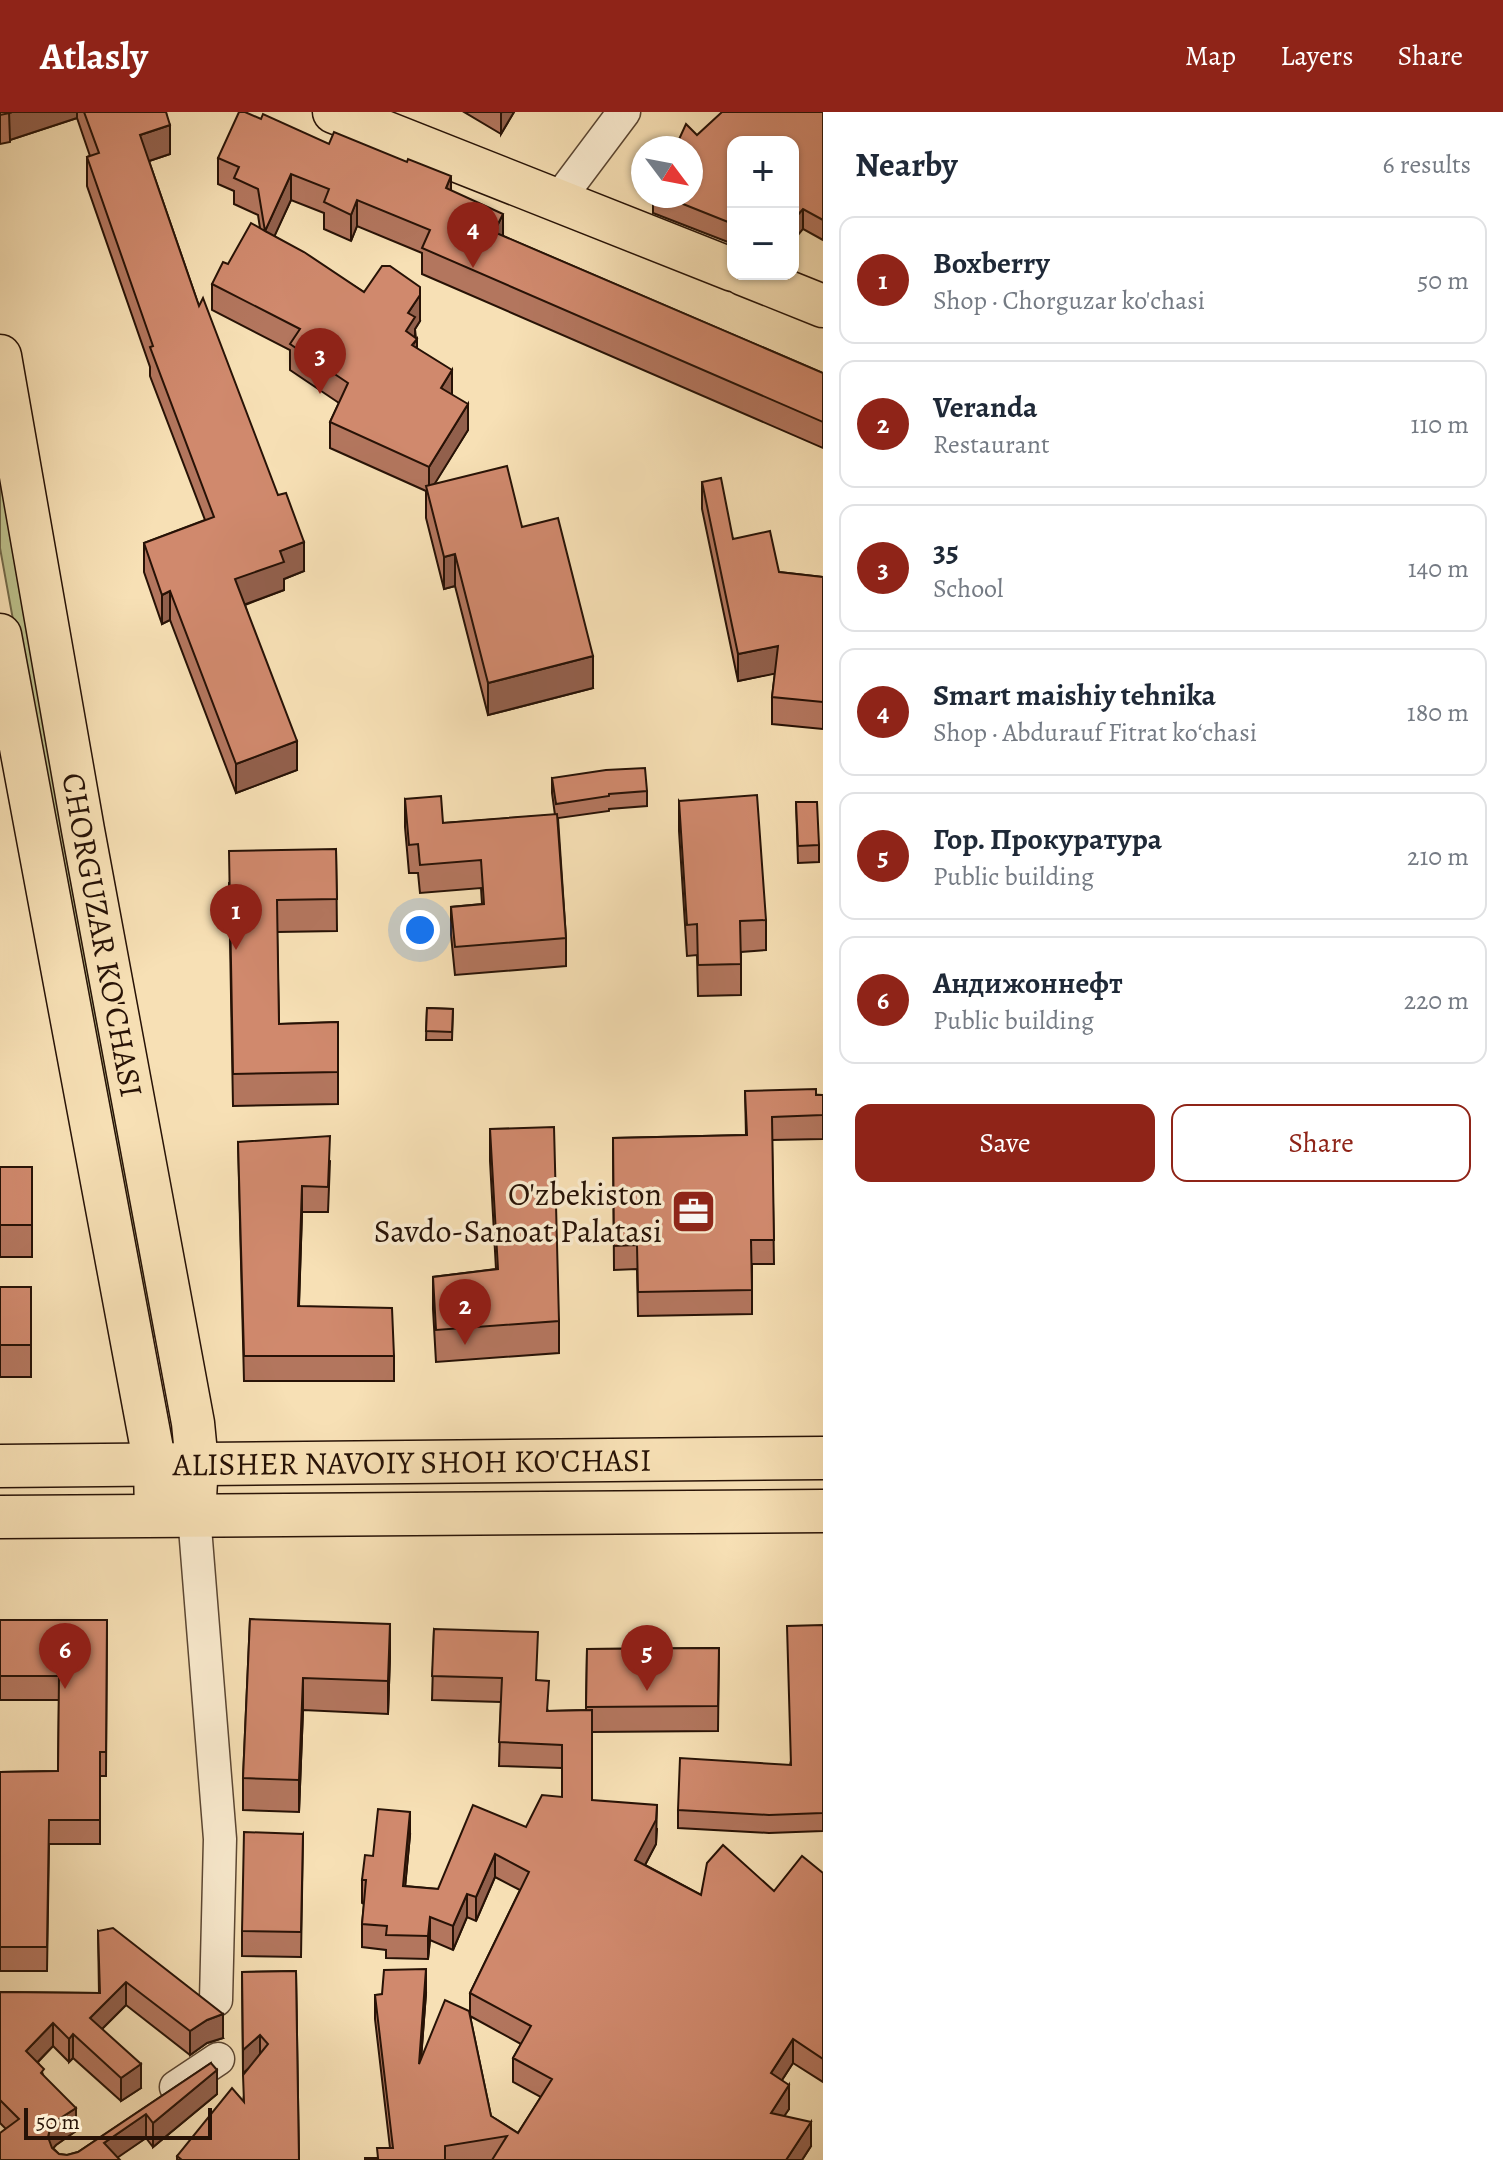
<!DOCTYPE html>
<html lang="en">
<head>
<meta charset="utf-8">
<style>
  body { margin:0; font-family:Alegreya,serif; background:#f6f6f7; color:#1f2937 }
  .controls { position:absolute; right:24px; top:24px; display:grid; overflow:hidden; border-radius:16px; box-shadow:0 2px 6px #0004 }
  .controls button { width:72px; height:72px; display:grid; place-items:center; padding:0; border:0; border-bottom:2px solid #e0e1e3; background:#fff; color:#1f2937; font:40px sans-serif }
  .compass { position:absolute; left:631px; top:24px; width:72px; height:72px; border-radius:50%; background:#fff; box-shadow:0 2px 6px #0004; rotate:122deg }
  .scale { position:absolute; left:24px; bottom:20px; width:188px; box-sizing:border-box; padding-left:8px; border:4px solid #271206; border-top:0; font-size:22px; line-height:28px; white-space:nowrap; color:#271206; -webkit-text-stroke:6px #faebcf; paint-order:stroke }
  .you { position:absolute; left:420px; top:818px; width:28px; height:28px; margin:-20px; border:6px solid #fff; border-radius:50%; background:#1a73e8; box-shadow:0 0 0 12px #1a73e833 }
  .badge { display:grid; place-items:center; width:52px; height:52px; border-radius:50%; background:#8f2418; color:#fff; font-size:26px; font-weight:700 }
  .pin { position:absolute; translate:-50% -66px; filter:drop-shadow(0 2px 4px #0008) }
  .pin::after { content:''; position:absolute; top:42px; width:28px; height:24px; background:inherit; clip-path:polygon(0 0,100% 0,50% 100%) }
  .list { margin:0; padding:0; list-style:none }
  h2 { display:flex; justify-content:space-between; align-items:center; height:104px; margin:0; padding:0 32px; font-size:34px }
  h2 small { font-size:26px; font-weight:400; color:#747a83 }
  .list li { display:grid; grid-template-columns:52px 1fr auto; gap:24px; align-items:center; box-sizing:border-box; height:128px; margin:0 16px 16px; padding:0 16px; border:2px solid #e0e1e3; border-radius:16px }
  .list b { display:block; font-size:30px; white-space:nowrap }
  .list p { margin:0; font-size:26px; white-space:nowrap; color:#747a83 }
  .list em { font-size:26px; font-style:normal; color:#747a83 }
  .actions { display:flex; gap:16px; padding:24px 32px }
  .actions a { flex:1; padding:18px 0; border:2px solid #8f2418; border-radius:16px; text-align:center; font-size:28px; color:#8f2418 }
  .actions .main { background:#8f2418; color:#fff }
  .map { position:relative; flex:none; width:823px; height:2048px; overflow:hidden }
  header { display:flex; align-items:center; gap:48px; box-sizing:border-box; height:112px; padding:0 40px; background:#8f2418; color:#fff }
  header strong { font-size:38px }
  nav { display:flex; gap:44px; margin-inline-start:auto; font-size:28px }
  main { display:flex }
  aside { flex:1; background:#fff }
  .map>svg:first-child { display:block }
  .green { fill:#bdc28d; stroke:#726a4a; stroke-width:2 }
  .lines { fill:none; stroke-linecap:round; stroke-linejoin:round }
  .minor-casing { stroke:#5b4632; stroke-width:35 }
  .major-casing { stroke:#271206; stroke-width:45 }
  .minor { stroke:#faebcf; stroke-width:32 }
  .major { stroke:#f7e0b5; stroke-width:42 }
  .wall { fill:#b3765e; stroke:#271206; stroke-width:2; fill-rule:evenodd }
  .shaded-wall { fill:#92604c; stroke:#271206; stroke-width:2 }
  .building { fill:#d0896d; stroke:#271206; stroke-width:2 }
  .labels { text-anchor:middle; stroke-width:7; stroke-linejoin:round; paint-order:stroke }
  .street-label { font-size:32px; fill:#271206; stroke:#faebcf }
  .poi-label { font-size:32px; fill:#271206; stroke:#faebcf; text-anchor:end }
</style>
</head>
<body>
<header>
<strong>Atlasly</strong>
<nav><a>Map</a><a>Layers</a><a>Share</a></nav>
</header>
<main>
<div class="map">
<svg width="823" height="2048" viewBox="0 0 823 2048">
  <rect width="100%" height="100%" fill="#f7e0b5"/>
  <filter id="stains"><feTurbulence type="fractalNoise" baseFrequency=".0025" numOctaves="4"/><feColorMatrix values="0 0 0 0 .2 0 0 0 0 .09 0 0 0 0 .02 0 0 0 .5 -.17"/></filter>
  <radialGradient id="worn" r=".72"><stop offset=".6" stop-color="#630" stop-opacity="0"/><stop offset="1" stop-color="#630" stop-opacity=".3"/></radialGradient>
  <polygon class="green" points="0,301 166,1223 143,1226 0,436"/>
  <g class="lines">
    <defs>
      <g id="minor">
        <polyline points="558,88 624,0"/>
        <polyline points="194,1403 220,1727 216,1888"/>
        <polyline points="176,1975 218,1947"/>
      </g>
      <g id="major">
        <polyline points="334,0 733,158"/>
        <polyline points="743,162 823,194"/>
        <path id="s1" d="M0,244l83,474 110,593 4,41 -3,51"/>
        <polyline points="0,523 155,1353 156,1403"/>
        <path id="s2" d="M0,1354l823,-8"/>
        <polyline points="0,1405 823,1399"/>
      </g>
    </defs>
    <use href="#minor" class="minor-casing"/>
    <use href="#major" class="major-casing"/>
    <use href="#minor" class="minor"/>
    <use href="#major" class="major"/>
  </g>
  <g class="wall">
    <polygon points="0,0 166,0 170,42 149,49 199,194 304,459 284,467 284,478 245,493 297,658 236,681 170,508 162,512 144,460 144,431 205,408 150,264 150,255 87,74 87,45 90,44 77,6 10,28 10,30 0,32"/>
    <polygon points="464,0 514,0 501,22"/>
    <polygon points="823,0 823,128 803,117 733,30 733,132 653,101 653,84 691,84 697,23"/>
    <polygon points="261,7 451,79 503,124 823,261 823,336 422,162 422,141 357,114 351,129 324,117 324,101 291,88 274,124 364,180 420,209 415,217 417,236 452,283 468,318 434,372 522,415 593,576 488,603 455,474 444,477 426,406 426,379 330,336 330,310 339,291 290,258 290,238 212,198 212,172 260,116 258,103 234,92 234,79 218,72 218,46"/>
    <polygon points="702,370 733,427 779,460 823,465 823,617 772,612 772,585 775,561 738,569 702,397"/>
    <polygon points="552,666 647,679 647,694 609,697 609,699 558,706 566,826 566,854 455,863 451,823 451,795 482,792 481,776 420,781 418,761 409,761 405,715 405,687 443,711 555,703 552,681"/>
    <polygon points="679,689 766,808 766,838 741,840 741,883 698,884 697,843 687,844 679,719"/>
    <polygon points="796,690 819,733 819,750 798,751"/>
    <polygon points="336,737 337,819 277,820 279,912 338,910 338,992 233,994 229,771"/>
    <polygon points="427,896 453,897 452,928 426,928"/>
    <polygon points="745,979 823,983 823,1027 772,1028 774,1152 752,1152 752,1202 638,1204 637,1157 614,1158 613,1026 746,1023"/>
    <polygon points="490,1017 559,1209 559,1241 436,1250 433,1197 433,1165 496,1157 490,1049"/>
    <polygon points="238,1030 330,1049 328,1100 302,1100 299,1194 394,1244 394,1269 244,1269"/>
    <rect x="0" y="1055" width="32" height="90"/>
    <rect x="0" y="1175" width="31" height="90"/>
    <polygon points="250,1507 390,1544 388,1602 303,1598 299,1700 243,1698 243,1666"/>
    <polygon points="0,1508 107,1508 106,1664 100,1664 100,1732 49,1732 47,1859 0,1859 0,1660 58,1659 59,1588 0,1588"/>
    <polygon points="823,1513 823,1719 769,1721 678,1716 678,1698 790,1653"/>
    <path d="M434,1517l103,51 11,31 38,-1 1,-61 132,-1 -1,83 -126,1v68l65,29 -1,15 -11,21 56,30 73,-4 49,-18v209l-30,-19 -11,17 7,29 -5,7 27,30 -9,14h-437l12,-2 13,-10 -15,-129v-24l51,-2 -5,65 49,-43v-22l50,-103 -25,-13 -19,44 -9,-4 -14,33 -23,-10 -2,19 -42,-1v-8l-24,-3v-23l2,-20 -2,-1v-23l11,-24 37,-21 -5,51 33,3 88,-62 36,-30v-29l-63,-2 2,-64 -69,-2zM470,1904l51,28 -8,14v24l28,15 -23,36 -27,-17z"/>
    <polygon points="303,1722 301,1845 242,1844 242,1819"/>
    <polygon points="98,1819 223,1926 207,1931 190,1943 126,1893 102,1917 141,1976 121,1989 73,1946 69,1950 53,1934 38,1950 44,1965 76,2019 56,2033 53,2036 59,2042 67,2043 78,2040 211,1951 217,1982 153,2035 146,2026 117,2045 0,2048 6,2017 0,2011 0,1880 99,1881"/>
    <polygon points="296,1859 299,2048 177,2048 177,2044 243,1990 248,1957 243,1961 242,1860"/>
  </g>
  <g class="shaded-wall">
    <polygon points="9,0 77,0 77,6 10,28"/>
    <polygon points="502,0 514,0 501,22 501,1"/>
    <polygon points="170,13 170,42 140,52 140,23"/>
    <polygon points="291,62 291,88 265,145 265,119"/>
    <polygon points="451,64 451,90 446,76"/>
    <polygon points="357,88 357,114 351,129 351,103"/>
    <polygon points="803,97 803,117 793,129 793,108"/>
    <polygon points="503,102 503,128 494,120"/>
    <polygon points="420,183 420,209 415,217 415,230 417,227 417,253 406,219 408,201"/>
    <polygon points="452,258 452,284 441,276"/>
    <polygon points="468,292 468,318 429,381 429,355"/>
    <polygon points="304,430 304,459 284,467 284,478 235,496 235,467 280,439"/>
    <polygon points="455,442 455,474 444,477 444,445"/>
    <polygon points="170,479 170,508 162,512 162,483"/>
    <polygon points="778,534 778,561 738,569 738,542"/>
    <polygon points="593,544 593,576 488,603 488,571"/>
    <polygon points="297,629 297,658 236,681 236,652"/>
    <polygon points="302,1074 302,1100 298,1220 298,1194"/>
    <polygon points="390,1512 390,1544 388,1602 388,1569"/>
    <polygon points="303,1566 303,1598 299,1700 299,1668"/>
    <polygon points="657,1693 656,1732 635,1772 635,1748"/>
    <polygon points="410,1700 410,1723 403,1798 403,1774"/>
    <polygon points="495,1742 495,1765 476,1809 476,1785"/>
    <polygon points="467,1782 467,1805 453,1838 453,1814"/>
    <polygon points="430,1805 430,1828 428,1847 428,1824"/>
    <polygon points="426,1857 426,1881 419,1975 419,1952"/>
    <polygon points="126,1870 126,1893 90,1929 90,1906"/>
    <polygon points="223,1902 223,1926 207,1931 190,1943 190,1919 207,1908"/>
    <polygon points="53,1911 53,1934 26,1962 26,1939"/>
    <polygon points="73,1922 73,1946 69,1950 69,1927"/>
    <polygon points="260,1923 260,1947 243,1961 243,1938"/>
    <polygon points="793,1927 793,1951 771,1985 771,1961"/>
    <polygon points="141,1952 141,1976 121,1989 121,1966"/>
    <polygon points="217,1958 217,1982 153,2035 153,2011"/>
    <polygon points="789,1973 789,1997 771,2024 771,2001"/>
    <polygon points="76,1996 76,2019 56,2033 50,2040 48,2025 50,2017 56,2009"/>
    <polygon points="146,2002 146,2026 114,2048 104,2031"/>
    <polygon points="811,2010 811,2034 802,2048 786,2048"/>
  </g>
  <g class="building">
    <polygon points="0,0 9,0 10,1 0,3"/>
    <polygon points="84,0 166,0 170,13 140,23 199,194 203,186 278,383 286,381 304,430 280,439 284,450 235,467 297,629 236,652 170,479 162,483 144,431 214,405 150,235 153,234 87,45 99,41"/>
    <polygon points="239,0 245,0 261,7 263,2 329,32 334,20 407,50 408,47 451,64 446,76 503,102 494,120 823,261 823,310 422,136 430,118 357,88 351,103 324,90 329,77 291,62 265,119 304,140 364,180 382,154 390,154 420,175 420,183 408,201 415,205 406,219 417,227 412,233 452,258 441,276 468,292 429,355 330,310 348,271 290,232 300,217 212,172 223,150 228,152 251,111 265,119 258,77 234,66 239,55 218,46"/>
    <polygon points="722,0 823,0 823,108 803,97 793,108 793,30 733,30 733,112 663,84 691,84 691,36 675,36 686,12 697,23"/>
    <polygon points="507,354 522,415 558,406 593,544 488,571 455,442 444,445 426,374"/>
    <polygon points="721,366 733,427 770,419 779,460 823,465 823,590 772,585 778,534 738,542 702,370"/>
    <polygon points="645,656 647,679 609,682 609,684 556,692 552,666 606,658"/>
    <polygon points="757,683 766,808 740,809 741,852 698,853 697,812 687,813 679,689"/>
    <polygon points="441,684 443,711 557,702 566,826 455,835 451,795 484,792 481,748 420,753 418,732 409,733 405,687"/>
    <polygon points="796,690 817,690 819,733 798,734"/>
    <polygon points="336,737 337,787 277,788 279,912 338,910 338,960 233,962 229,739"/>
    <polygon points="427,896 453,897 452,920 426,919"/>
    <polygon points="816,977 816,983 823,983 823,1003 772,1005 774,1128 751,1128 752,1178 638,1180 637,1133 614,1134 613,1026 747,1023 745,979"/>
    <polygon points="554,1015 559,1209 436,1218 433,1165 498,1157 490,1017"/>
    <polygon points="330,1024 328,1075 302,1074 298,1194 392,1196 394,1244 244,1244 238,1030"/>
    <rect x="0" y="1055" width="32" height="58"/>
    <rect x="0" y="1175" width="31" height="58"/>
    <polygon points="250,1507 390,1512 388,1569 303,1566 299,1668 243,1666"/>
    <polygon points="0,1508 107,1508 106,1640 100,1640 100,1708 49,1708 47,1835 0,1835 0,1660 58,1659 59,1564 0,1564"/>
    <polygon points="823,1513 823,1701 769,1703 678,1698 680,1646 791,1653 787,1514"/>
    <polygon points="434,1517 538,1520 536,1568 549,1569 547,1599 592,1598 592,1688 657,1693 656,1708 635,1748 701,1783 707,1751 723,1733 774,1779 802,1744 823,1761 823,1947 793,1927 771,1961 789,1973 771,2001 811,2010 786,2048 492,2048 507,2024 445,2034 445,2048 365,2048 365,2046 378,2046 377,2036 393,2036 375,1883 382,1882 384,1858 426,1857 419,1952 445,1888 469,1899 491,2004 518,2021 552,1967 513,1946 531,1914 470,1881 529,1760 495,1742 476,1785 467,1782 453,1814 430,1805 428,1824 386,1823 387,1814 362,1812 366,1768 362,1768 365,1743 373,1744 378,1697 410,1700 403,1774 438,1777 473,1693 526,1715 542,1683 562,1685 562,1633 499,1630 502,1566 432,1564"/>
    <polygon points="719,1536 718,1594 586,1595 587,1537"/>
    <polygon points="244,1720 303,1722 301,1820 242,1819"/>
    <polygon points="113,1816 223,1902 207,1908 190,1919 126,1870 90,1906 141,1952 121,1966 73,1922 69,1927 53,1911 26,1939 44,1957 41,1961 76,1996 56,2009 50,2017 48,2025 52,2036 59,2042 67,2043 78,2040 211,1951 217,1958 153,2011 146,2002 104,2031 120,2048 0,2048 0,2021 19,2007 0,1988 0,1880 100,1881 98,1819"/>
    <polygon points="296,1859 299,2048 182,2048 177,2044 232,1976 244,1990 243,1963 268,1932 260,1923 243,1938 242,1860"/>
  </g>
  <defs>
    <symbol id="office-square" viewBox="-11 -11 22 22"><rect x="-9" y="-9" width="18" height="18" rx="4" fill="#8f2418" stroke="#faebcf"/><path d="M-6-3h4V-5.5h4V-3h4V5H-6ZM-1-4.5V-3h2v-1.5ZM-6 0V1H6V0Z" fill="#fff"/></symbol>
  </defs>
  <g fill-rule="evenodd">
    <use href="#office-square" x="668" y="1074" width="51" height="51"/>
  </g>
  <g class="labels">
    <g class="street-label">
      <text dy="11" stroke="none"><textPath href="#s1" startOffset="588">CHORGUZAR KO'CHASI</textPath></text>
      <text dy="11" stroke="none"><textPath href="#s2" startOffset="412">ALISHER NAVOIY SHOH KO'CHASI</textPath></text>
    </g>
    <g class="poi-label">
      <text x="662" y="1093">O'zbekiston<tspan x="662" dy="37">Savdo-Sanoat Palatasi</tspan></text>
    </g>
  </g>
  <rect width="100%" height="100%" filter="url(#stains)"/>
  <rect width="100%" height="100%" fill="url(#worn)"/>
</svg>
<div class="controls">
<button>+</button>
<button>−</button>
</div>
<svg class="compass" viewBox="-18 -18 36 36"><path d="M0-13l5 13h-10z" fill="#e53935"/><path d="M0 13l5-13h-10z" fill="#747a83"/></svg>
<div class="scale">50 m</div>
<div class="you"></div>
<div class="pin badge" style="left:236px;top:838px">1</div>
<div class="pin badge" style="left:465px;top:1233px">2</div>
<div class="pin badge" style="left:320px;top:282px">3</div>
<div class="pin badge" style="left:473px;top:156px">4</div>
<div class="pin badge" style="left:647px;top:1579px">5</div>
<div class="pin badge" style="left:65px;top:1577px">6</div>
</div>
<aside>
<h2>Nearby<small>6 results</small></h2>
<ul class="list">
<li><span class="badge">1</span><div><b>Boxberry</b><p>Shop · Chorguzar ko'chasi</p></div><em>50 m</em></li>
<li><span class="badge">2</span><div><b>Veranda</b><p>Restaurant</p></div><em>110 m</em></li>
<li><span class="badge">3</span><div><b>35</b><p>School</p></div><em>140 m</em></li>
<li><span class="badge">4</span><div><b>Smart maishiy tehnika</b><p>Shop · Abdurauf Fitrat koʻchasi</p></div><em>180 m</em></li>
<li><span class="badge">5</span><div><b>Гор. Прокуратура</b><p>Public building</p></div><em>210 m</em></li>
<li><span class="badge">6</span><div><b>Андижоннефт</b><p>Public building</p></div><em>220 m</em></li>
</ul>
<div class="actions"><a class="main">Save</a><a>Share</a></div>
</aside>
</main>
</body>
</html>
